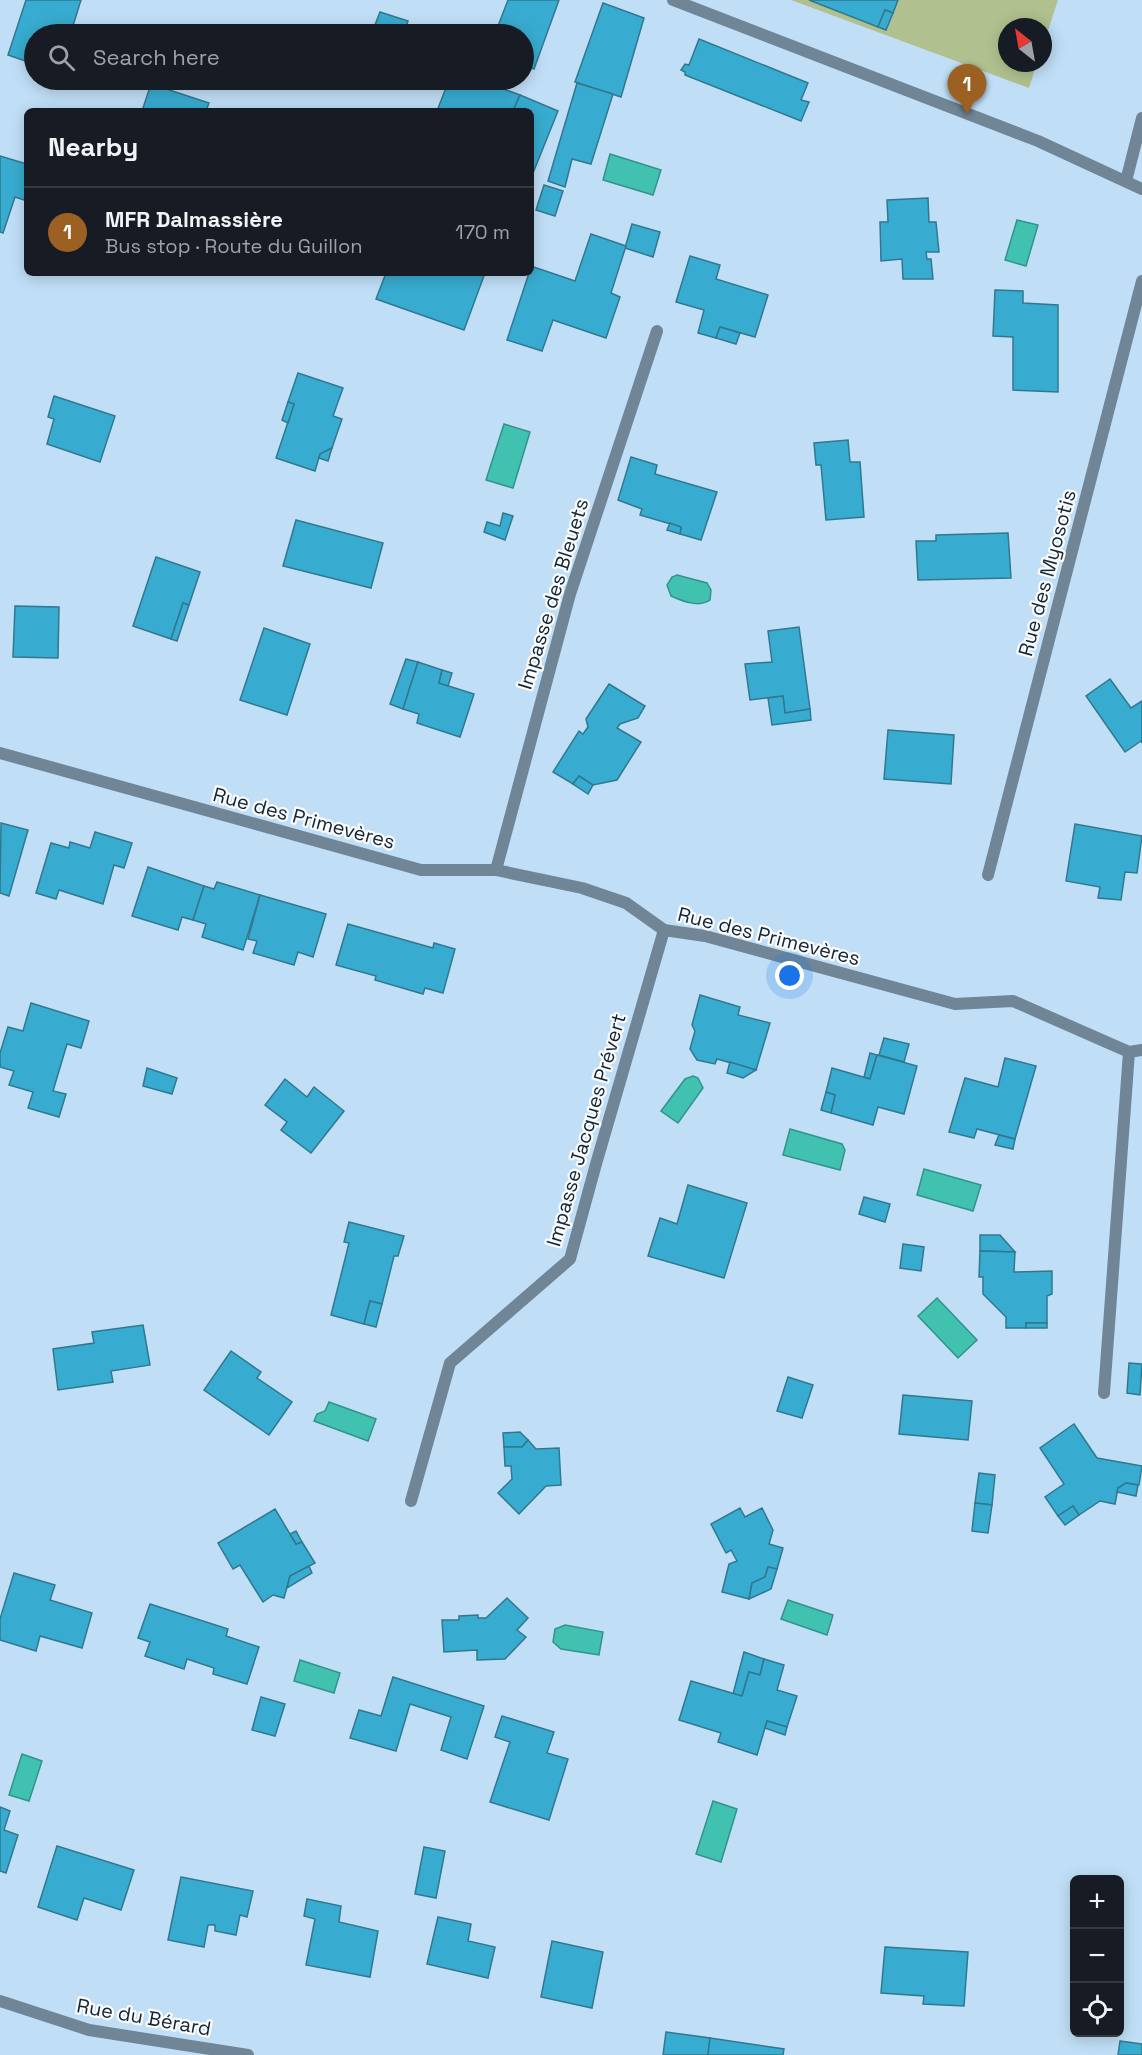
<!DOCTYPE html>
<html lang="en">
<head>
<meta charset="utf-8">
<style>
  body { margin:0; font-family:"Space Grotesk",sans-serif; background:#242831; color:#f1f3f6 }
  .controls { position:absolute; right:18px; bottom:18px; display:grid; overflow:hidden; border-radius:9px; box-shadow:0 3px 15px #0003 }
  .controls button { width:54px; height:54px; display:grid; place-items:center; padding:0; border:0; border-bottom:2px solid #363941; background:#171b24; color:#f1f3f6; font:30px sans-serif }
  .compass { position:absolute; left:998px; top:18px; width:54px; height:54px; border-radius:50%; background:#171b24; box-shadow:0 3px 15px #0003; rotate:329deg }
  .you { position:absolute; left:790px; top:976px; width:21px; height:21px; margin:-15px; border:4px solid #fff; border-radius:50%; background:#1a73e8; box-shadow:0 0 0 9px #1a73e833 }
  .badge { display:grid; place-items:center; width:39px; height:39px; border-radius:50%; background:#9c6122; color:#fff; font-size:20px; font-weight:700 }
  .pin { position:absolute; translate:-50% -50px; filter:drop-shadow(0 2px 3px #0008) }
  .pin::after { content:''; position:absolute; top:32px; width:21px; height:18px; background:inherit; clip-path:polygon(0 0,100% 0,50% 100%) }
  .list { margin:0; padding:0; list-style:none }
  h2 { display:flex; justify-content:space-between; align-items:center; height:78px; margin:0; padding:0 24px; font-size:26px }
  h2 small { font-size:20px; font-weight:400; color:#9ea1a6 }
  .list li { display:grid; grid-template-columns:39px 1fr auto; gap:18px; align-items:center; box-sizing:border-box; height:90px; padding:0 24px; border-top:2px solid #363941 }
  .list b { display:block; font-size:22px; white-space:nowrap }
  .list p { margin:0; font-size:20px; white-space:nowrap; color:#9ea1a6 }
  .list em { font-size:20px; font-style:normal; color:#9ea1a6 }
  .icon { flex:none; width:33px; height:33px; fill:none; stroke:currentColor; stroke-width:2; stroke-linecap:round; stroke-linejoin:round }
  .map { position:relative; flex:none; width:1142px; height:2055px; overflow:hidden }
  .search { position:absolute; background:#171b24; box-shadow:0 3px 15px #0003; left:24px; top:24px; width:510px; height:66px; display:flex; align-items:center; gap:15px; box-sizing:border-box; padding:0 21px; border-radius:33px; color:#9ea1a6; font-size:22px }
  .panel { position:absolute; background:#171b24; box-shadow:0 3px 15px #0003; left:24px; top:108px; width:510px; height:168px; border-radius:9px }
  .map>svg:first-child { display:block }
  .green { fill:#b0c18f }
  .water { fill:#41c1b0; stroke:#33928b; stroke-width:1.5 }
  .building { fill:#38acd0; stroke:#31788f; stroke-width:1.5 }
  .lines { fill:none; stroke-linecap:round; stroke-linejoin:round }
  .minor { stroke:#708596; stroke-width:12 }
  .tertiary { stroke:#708596; stroke-width:12 }
  .labels { text-anchor:middle; stroke-width:4.5; stroke-linejoin:round; paint-order:stroke }
  .street-label { font-size:20px; fill:#112535; stroke:#fbfbfb }
</style>
</head>
<body>
<div class="map">
<svg width="1142" height="2055" viewBox="0 0 1142 2055">
  <rect width="100%" height="100%" fill="#c0dff7"/>
  <polygon class="green" points="791,0 1058,0 1043,46 1043,27 1007,27 1007,63 1037,63 1029,88"/>
  <g class="water">
    <polygon points="610,154 661,170 653,195 603,180"/>
    <polygon points="1017,220 1038,225 1026,266 1005,260"/>
    <polygon points="504,424 530,432 513,488 486,480"/>
    <path d="M677,575l30,8 4,7 -1,10c-11,8 -28,1 -39,-4l-4,-11 5,-8z"/>
    <polygon points="693,1076 698,1078 703,1088 678,1123 661,1111 685,1079"/>
    <polygon points="790,1129 842,1144 845,1150 840,1170 783,1155"/>
    <polygon points="924,1169 981,1185 973,1211 917,1195"/>
    <polygon points="937,1298 977,1340 958,1358 918,1316"/>
    <polygon points="329,1402 376,1419 368,1441 314,1421 317,1414 325,1411"/>
    <polygon points="788,1600 833,1615 827,1635 781,1619"/>
    <polygon points="565,1625 603,1632 599,1655 561,1649 553,1642 555,1629"/>
    <polygon points="300,1660 340,1673 334,1693 294,1681"/>
    <polygon points="22,1754 42,1761 29,1801 9,1795"/>
    <polygon points="713,1801 737,1809 721,1862 696,1854"/>
  </g>
  <g class="building">
    <polygon points="26,0 81,0 71,32 60,29 58,34 34,34 34,64 8,55"/>
    <polygon points="508,0 559,0 534,69 524,65 524,34 505,34 507,29 498,26"/>
    <polygon points="809,0 898,0 893,13 885,10 878,27"/>
    <polygon points="603,3 644,18 621,97 575,82"/>
    <polygon points="885,10 893,13 886,30 878,27"/>
    <polygon points="380,12 408,21 404,34 386,34 373,30"/>
    <polygon points="699,39 808,83 801,100 809,102 801,121 685,75 685,72 681,70 685,64 689,65"/>
    <polygon points="449,80 479,80 520,95 513,111 437,111"/>
    <polygon points="577,83 613,94 591,164 572,159 565,187 548,181"/>
    <polygon points="151,84 209,103 206,111 142,111"/>
    <polygon points="520,95 558,111 531,178 531,111 513,111"/>
    <polygon points="0,156 27,164 27,201 15,197 3,233 0,232"/>
    <polygon points="544,185 563,191 555,216 536,210"/>
    <polygon points="928,198 929,222 936,222 939,252 926,252 927,259 931,259 933,279 903,279 902,259 881,261 880,222 888,222 887,200"/>
    <polygon points="632,224 660,232 653,257 625,248"/>
    <polygon points="591,234 626,246 611,293 620,297 606,338 553,320 542,351 507,340 529,273 531,273 531,266 575,281"/>
    <polygon points="690,256 720,265 716,279 768,295 755,337 720,327 716,338 698,333 704,310 676,302"/>
    <polygon points="386,273 407,273 413,275 414,273 485,273 464,330 376,299"/>
    <polygon points="995,290 1023,291 1023,303 1058,305 1058,392 1013,390 1013,337 993,336"/>
    <polygon points="720,327 740,333 736,344 716,338"/>
    <polygon points="298,373 343,388 333,416 342,419 332,448 320,454 315,471 276,458 294,404 288,402"/>
    <polygon points="54,396 115,416 100,462 47,444 54,419 48,417"/>
    <polygon points="288,402 294,404 288,423 282,420"/>
    <polygon points="848,440 850,462 860,462 864,517 826,520 821,465 816,465 814,443"/>
    <polygon points="332,448 328,461 319,458 320,454"/>
    <polygon points="631,457 657,465 655,474 717,492 701,540 680,534 681,527 640,515 642,509 618,500"/>
    <polygon points="503,513 513,516 505,540 484,532 487,522 500,526"/>
    <polygon points="296,520 383,543 371,588 283,566"/>
    <polygon points="670,523 681,527 680,534 667,530"/>
    <polygon points="1008,533 1011,578 918,580 916,541 936,541 936,535"/>
    <polygon points="156,557 200,572 189,605 183,603 171,639 133,626"/>
    <polygon points="183,603 189,605 177,641 171,639"/>
    <polygon points="15,606 59,607 58,658 13,657"/>
    <polygon points="799,627 810,709 785,713 783,696 750,700 745,664 772,662 768,631"/>
    <polygon points="264,628 310,644 287,715 240,700"/>
    <polygon points="406,659 418,662 403,709 390,704"/>
    <polygon points="418,662 442,670 439,683 474,694 460,737 417,723 419,714 403,709"/>
    <polygon points="442,670 452,673 448,686 439,683"/>
    <polygon points="1110,679 1131,708 1142,701 1142,743 1141,741 1125,752 1086,696"/>
    <polygon points="609,684 645,706 638,718 620,724 617,728 641,742 617,780 593,785 579,776 573,784 553,772 579,731 583,734 588,727 586,719"/>
    <polygon points="783,696 785,713 810,709 811,720 772,725 768,698"/>
    <polygon points="888,730 954,735 951,784 884,779"/>
    <polygon points="579,776 593,785 588,794 573,784"/>
    <polygon points="1,823 28,830 9,896 0,893"/>
    <polygon points="1075,824 1142,836 1137,873 1125,872 1121,900 1098,898 1100,887 1066,881"/>
    <polygon points="95,832 132,843 124,868 114,865 103,904 59,890 56,899 36,893 51,843 69,848 70,842 90,848"/>
    <polygon points="148,867 204,886 193,920 182,917 178,930 132,916"/>
    <polygon points="217,882 260,895 243,950 202,937 206,924 193,920 204,886 214,889"/>
    <polygon points="260,895 326,914 313,957 298,952 294,965 253,953 257,941 248,939"/>
    <polygon points="348,924 433,948 434,943 455,949 443,993 425,988 423,994 375,980 376,976 336,965"/>
    <polygon points="700,995 740,1007 738,1015 770,1023 756,1070 717,1059 715,1064 697,1060 690,1049 695,1031 692,1025"/>
    <polygon points="31,1003 89,1021 81,1048 67,1044 53,1091 66,1094 59,1117 28,1108 33,1092 9,1085 14,1071 0,1067 0,1053 8,1027 23,1031"/>
    <polygon points="884,1038 909,1044 904,1062 879,1055"/>
    <polygon points="870,1053 877,1055 870,1079 864,1077"/>
    <polygon points="877,1055 917,1066 904,1114 878,1107 873,1125 831,1113 835,1095 826,1092 832,1068 870,1079"/>
    <polygon points="1005,1058 1036,1066 1015,1139 977,1129 974,1138 949,1132 965,1078 998,1087"/>
    <polygon points="730,1062 756,1070 743,1078 727,1073"/>
    <polygon points="147,1068 177,1078 172,1094 143,1086"/>
    <polygon points="285,1079 307,1097 314,1087 344,1111 311,1153 281,1130 287,1122 265,1105"/>
    <polygon points="826,1092 835,1095 831,1113 821,1110"/>
    <polygon points="999,1135 1015,1139 1013,1149 995,1145"/>
    <polygon points="688,1185 747,1203 724,1278 648,1256 660,1218 677,1224"/>
    <polygon points="864,1197 890,1204 885,1222 859,1214"/>
    <polygon points="349,1222 404,1236 398,1256 394,1256 382,1304 370,1301 364,1324 331,1315 349,1243 344,1242"/>
    <polygon points="980,1235 1000,1235 1015,1252 980,1251"/>
    <polygon points="903,1244 924,1247 921,1271 900,1268"/>
    <polygon points="980,1251 1015,1252 1014,1272 1052,1271 1052,1294 1047,1296 1047,1323 1026,1323 1026,1328 1006,1328 1006,1317 983,1294 983,1277 979,1277"/>
    <polygon points="370,1301 382,1304 376,1327 364,1324"/>
    <rect x="1026" y="1323" width="21" height="5"/>
    <polygon points="143,1325 150,1365 111,1371 113,1382 58,1390 53,1349 94,1343 92,1332"/>
    <polygon points="231,1351 261,1372 257,1378 292,1402 269,1435 204,1390"/>
    <polygon points="1129,1363 1142,1364 1140,1395 1127,1393"/>
    <polygon points="788,1377 813,1385 802,1418 777,1411"/>
    <polygon points="903,1395 972,1401 968,1440 899,1434"/>
    <polygon points="1074,1424 1097,1458 1142,1466 1139,1485 1126,1483 1118,1488 1115,1504 1100,1501 1079,1515 1073,1506 1058,1516 1045,1497 1064,1484 1040,1448"/>
    <polygon points="520,1432 528,1440 522,1447 504,1447 503,1433"/>
    <polygon points="528,1440 536,1449 559,1448 561,1485 546,1486 519,1514 498,1493 512,1479 511,1466 505,1466 504,1447 522,1447"/>
    <polygon points="979,1473 995,1475 992,1505 975,1503"/>
    <polygon points="1126,1483 1138,1485 1136,1496 1117,1492 1118,1488"/>
    <polygon points="975,1503 992,1505 988,1533 972,1531"/>
    <polygon points="1073,1506 1079,1515 1065,1525 1058,1516"/>
    <polygon points="740,1508 745,1517 762,1508 773,1530 769,1544 783,1548 777,1569 768,1567 765,1577 752,1583 749,1599 722,1592 729,1564 737,1561 731,1550 726,1553 711,1524"/>
    <polygon points="275,1509 296,1544 302,1542 315,1563 290,1576 284,1598 273,1595 263,1602 240,1565 233,1569 218,1543"/>
    <polygon points="296,1531 302,1542 296,1544 290,1534"/>
    <polygon points="309,1566 312,1573 287,1588 290,1576"/>
    <polygon points="768,1567 777,1569 771,1589 749,1599 752,1583 765,1577"/>
    <polygon points="14,1573 55,1585 50,1600 92,1613 82,1648 40,1636 36,1651 0,1640 0,1619"/>
    <polygon points="507,1598 528,1618 517,1630 526,1637 505,1659 477,1660 477,1650 444,1652 442,1620 459,1620 459,1616 478,1615 478,1618 486,1618"/>
    <polygon points="150,1604 228,1629 226,1636 259,1647 247,1684 213,1674 214,1668 187,1659 184,1669 145,1656 150,1642 138,1638"/>
    <polygon points="744,1652 764,1659 760,1675 749,1672 742,1696 733,1694"/>
    <polygon points="764,1659 784,1665 777,1690 797,1696 787,1727 767,1721 757,1755 718,1742 721,1733 679,1720 691,1681 742,1696 749,1672 760,1675"/>
    <polygon points="393,1677 484,1706 467,1759 441,1750 451,1717 410,1704 396,1751 350,1738 359,1710 381,1716"/>
    <polygon points="261,1697 285,1704 275,1736 252,1730"/>
    <polygon points="502,1716 554,1732 547,1753 568,1759 549,1820 490,1802 510,1742 495,1737"/>
    <polygon points="767,1721 787,1727 785,1735 765,1728"/>
    <polygon points="0,1807 10,1811 4,1830 18,1835 6,1873 0,1871"/>
    <polygon points="57,1846 134,1870 121,1910 84,1898 77,1920 38,1907"/>
    <polygon points="424,1847 445,1851 436,1898 415,1894"/>
    <polygon points="181,1877 253,1891 247,1917 240,1915 236,1935 215,1931 215,1925 208,1925 204,1947 168,1940"/>
    <polygon points="307,1899 341,1906 339,1922 378,1931 370,1977 306,1965 315,1919 304,1916"/>
    <polygon points="438,1917 471,1924 468,1941 495,1947 488,1978 427,1964"/>
    <polygon points="552,1941 603,1952 592,2008 541,1997"/>
    <polygon points="885,1947 968,1952 964,2006 923,2004 924,1996 881,1993"/>
    <polygon points="666,2032 710,2038 708,2055 663,2055"/>
    <polygon points="710,2038 784,2049 783,2055 708,2055"/>
    <polygon points="1120,2041 1142,2044 1142,2055 1118,2055"/>
  </g>
  <g class="lines">
    <g class="minor">
      <polyline points="1126,181 1142,118"/>
      <polyline points="0,753 421,870 496,870 582,888 626,903 664,930 705,936 955,1004 1013,1001 1129,1052 1104,1393"/>
      <polyline points="496,870 570,594 657,331"/>
      <polyline points="988,875 1142,281"/>
      <polyline points="1129,1052 1142,1050"/>
      <polyline points="411,1501 450,1363 570,1259 596,1164 664,930"/>
      <polyline points="0,2001 89,2030 248,2055"/>
    </g>
    <polyline class="tertiary" points="673,0 1038,141 1142,189"/>
  </g>
  <g class="labels">
    <g class="street-label">
      <text transform="translate(1047 573) rotate(-75)" y="7">Rue des Myosotis</text>
      <text transform="translate(553 594) rotate(-73)" y="7">Impasse des Bleuets</text>
      <text transform="translate(304 818) rotate(15)" y="7">Rue des Primevères</text>
      <text transform="translate(769 936) rotate(14)" y="7">Rue des Primevères</text>
      <text transform="translate(586 1130) rotate(-74)" y="7">Impasse Jacques Prévert</text>
      <text transform="translate(144 2017) rotate(10)" y="7">Rue du Bérard</text>
    </g>
  </g>
</svg>
<div class="controls">
<button>+</button>
<button>−</button>
<button><svg class="icon" aria-label="locate" viewBox="0 0 24 24"><circle cx="12" cy="12" r="6"/><path d="M12 2v4M12 18v4M2 12h4M18 12h4"/></svg></button>
</div>
<svg class="compass" viewBox="-18 -18 36 36"><path d="M0-13l5 13h-10z" fill="#e53935"/><path d="M0 13l5-13h-10z" fill="#9ea1a6"/></svg>
<div class="you"></div>
<div class="pin badge" style="left:967px;top:114px">1</div>
<div class="search"><svg class="icon" aria-label="search" viewBox="0 0 24 24"><circle cx="10" cy="10" r="6"/><path d="M15 15l6 6"/></svg>Search here</div>
<section class="panel">
<h2>Nearby<small></small></h2>
<ul class="list">
<li><span class="badge">1</span><div><b>MFR Dalmassière</b><p>Bus stop · Route du Guillon</p></div><em>170 m</em></li>
</ul>
</section>
</div>
</body>
</html>
